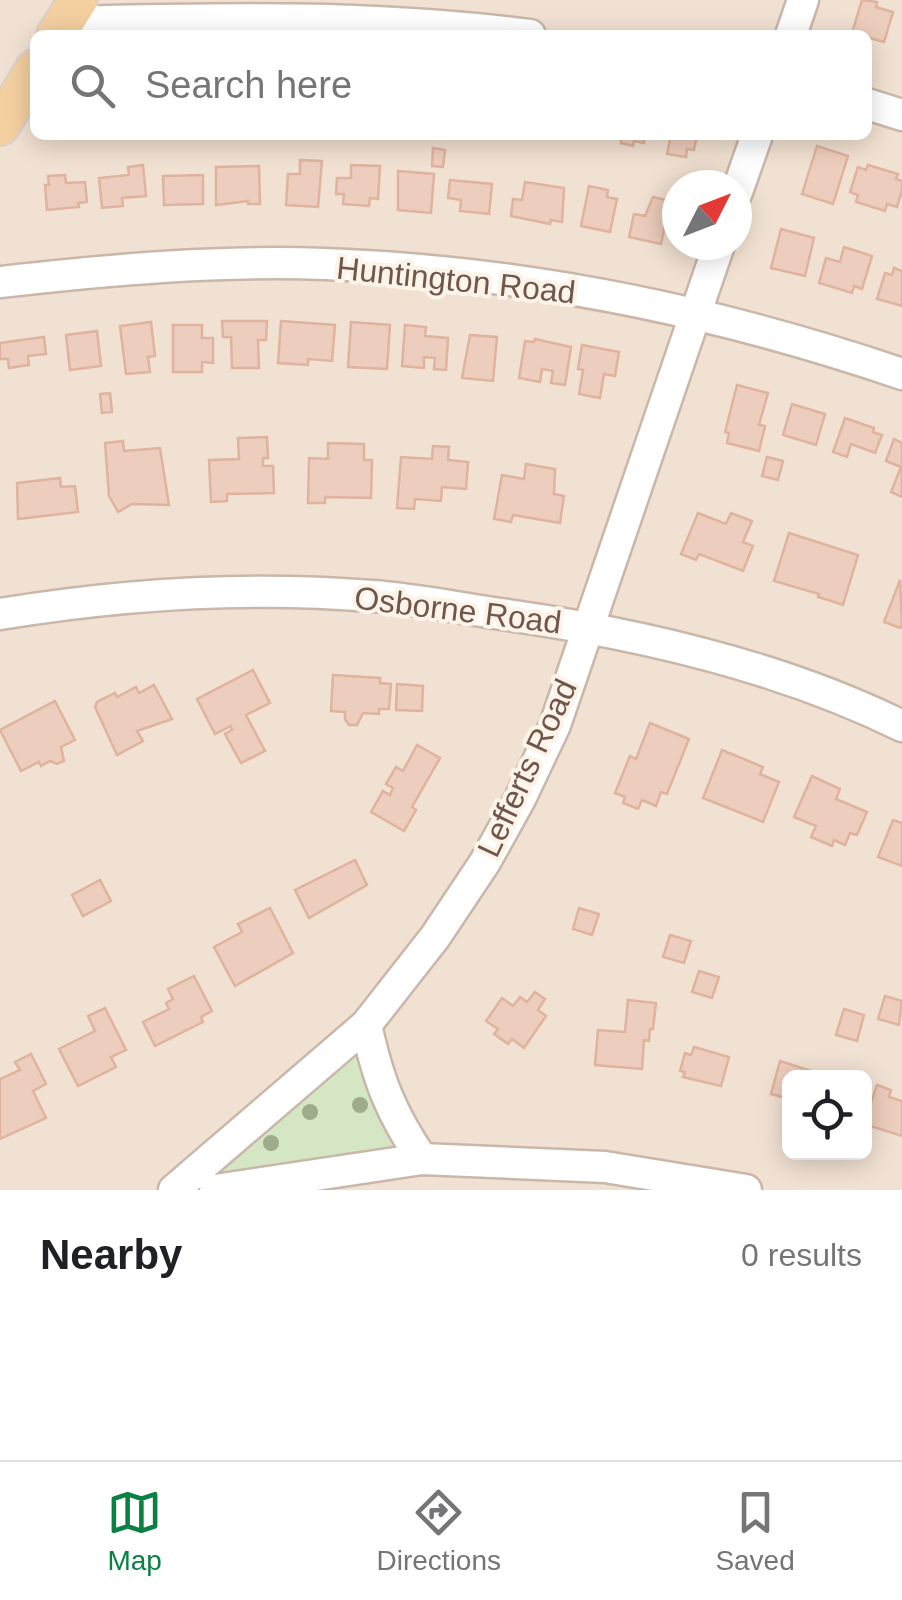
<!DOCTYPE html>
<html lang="en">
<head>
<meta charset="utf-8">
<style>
  body { margin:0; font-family:Arial,sans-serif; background:#f2f2f2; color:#202124 }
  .controls { position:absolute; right:30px; bottom:30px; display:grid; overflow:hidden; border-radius:15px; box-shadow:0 5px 25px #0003 }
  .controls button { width:90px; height:90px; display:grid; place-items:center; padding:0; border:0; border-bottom:2px solid #e0e0e0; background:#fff; color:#202124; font:50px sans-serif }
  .compass { position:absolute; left:662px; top:170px; width:90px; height:90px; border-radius:50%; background:#fff; box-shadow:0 5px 25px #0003; rotate:48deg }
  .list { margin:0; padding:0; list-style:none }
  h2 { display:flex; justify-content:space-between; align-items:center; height:130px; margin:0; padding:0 40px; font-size:42px }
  h2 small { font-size:32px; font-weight:400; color:#757577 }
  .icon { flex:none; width:55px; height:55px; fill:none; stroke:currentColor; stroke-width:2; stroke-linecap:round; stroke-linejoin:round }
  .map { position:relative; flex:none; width:902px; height:1190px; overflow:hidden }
  .search { position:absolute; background:#fff; box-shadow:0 5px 25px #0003; left:30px; right:30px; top:30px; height:110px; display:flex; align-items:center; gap:25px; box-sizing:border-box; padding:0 35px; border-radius:15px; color:#757577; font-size:38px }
  .sheet { height:270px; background:#fff }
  nav { display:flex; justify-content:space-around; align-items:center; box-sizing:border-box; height:140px; border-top:2px solid #e0e0e0; background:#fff; font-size:28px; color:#757577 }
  nav a { display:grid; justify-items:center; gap:5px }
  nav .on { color:#0b8043 }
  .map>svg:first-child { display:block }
  .residential { fill:#f1e1d2; fill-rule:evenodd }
  .green { fill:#d4e6c3 }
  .building { fill:#edcdbd; stroke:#dfb39e; stroke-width:2.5 }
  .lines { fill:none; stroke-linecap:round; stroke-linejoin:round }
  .minor-casing { stroke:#cab7aa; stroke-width:35 }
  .major-casing { stroke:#d7d0cd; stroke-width:42 }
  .minor { stroke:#fff; stroke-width:30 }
  .major { stroke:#f4cfa0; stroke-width:38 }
  .tree { fill:#9fac8c }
  .labels { text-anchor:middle; stroke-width:8; stroke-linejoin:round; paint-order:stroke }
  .street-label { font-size:32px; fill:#70564b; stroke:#fdf4e9 }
</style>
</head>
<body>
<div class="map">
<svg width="902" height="1190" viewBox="0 0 902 1190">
  <rect width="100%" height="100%" fill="#faf0e3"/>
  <path class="residential" d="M0,0h902v1190h-902zM35,35h832v100h-832zM677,185h60v60h-60zM790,1078h74v74h-74z"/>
  <polygon class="green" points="366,1025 422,1159 205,1190 176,1190"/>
  <g class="building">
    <polygon points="862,0 877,2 876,7 893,12 884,42 852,33"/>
    <polygon points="622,135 645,135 644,143 634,141 633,146 621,143"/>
    <polygon points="671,135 697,135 694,150 687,149 686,157 667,154"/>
    <polygon points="817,146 848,156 833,204 802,194"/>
    <polygon points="433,148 445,150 443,167 432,166"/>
    <polygon points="300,160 322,161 318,207 286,205 288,174 300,174"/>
    <polygon points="143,165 146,196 122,198 123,206 102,208 99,178 129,175 128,167"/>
    <polygon points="351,165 380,166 378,199 370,198 369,206 343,204 344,194 336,194 337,178 351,178"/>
    <polygon points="868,165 898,174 896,179 902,181 902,190 897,207 887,204 885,211 856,202 858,195 850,192 858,167 866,170"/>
    <polygon points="259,166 260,204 248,204 248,201 216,205 216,167"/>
    <polygon points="398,171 434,174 431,213 398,210"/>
    <polygon points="65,175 66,183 85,182 87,202 78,203 79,207 47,210 45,185 49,185 48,176"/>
    <polygon points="203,175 203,204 164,205 163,176"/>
    <polygon points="450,180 492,184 489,214 460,211 461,200 448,198"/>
    <polygon points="525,182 564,188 562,222 551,220 550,224 511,216 513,199 522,200"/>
    <polygon points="589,186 608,190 607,197 617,199 610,232 581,226"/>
    <polygon points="653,197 670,201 661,244 629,237 634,214 645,216"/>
    <polygon points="781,229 814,238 805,276 771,268"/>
    <polygon points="844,247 872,256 862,289 854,286 852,293 819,283 826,258 840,262"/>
    <polygon points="894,268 902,271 902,306 877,299 885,273 892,275"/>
    <polygon points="222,321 267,321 266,340 258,340 259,368 232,368 231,337 223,337"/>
    <polygon points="281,321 335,325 332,361 308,359 308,365 278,363"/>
    <polygon points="151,322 155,356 148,357 150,372 126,374 120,326"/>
    <polygon points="351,322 390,325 387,369 348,367"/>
    <polygon points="173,325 202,325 202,338 213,338 213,363 202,362 202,372 173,372"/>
    <polygon points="405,325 426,327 425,336 448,338 446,370 434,369 435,358 424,357 424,368 402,366"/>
    <polygon points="97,331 101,366 70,370 66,335"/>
    <polygon points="470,335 497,337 493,381 462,378"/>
    <polygon points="44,337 46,354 28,356 29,365 9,368 8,359 0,359 0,343"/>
    <polygon points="535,339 571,347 565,385 551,383 553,371 542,369 540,382 519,378 525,341 534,342"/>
    <polygon points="582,345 619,352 615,376 604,374 600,398 579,394 583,370 578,369"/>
    <polygon points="737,385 768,393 759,425 765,426 759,451 727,443 729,433 725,432"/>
    <polygon points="110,393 112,412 102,413 100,394"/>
    <polygon points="792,404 825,414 816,445 783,435"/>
    <polygon points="845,418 874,428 873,432 882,435 875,453 851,444 847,457 833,452"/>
    <polygon points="267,437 268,458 263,458 263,466 273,466 274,493 227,494 227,501 211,502 209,460 239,459 238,438"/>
    <polygon points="894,439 902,443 902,497 891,492 901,467 886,461"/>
    <polygon points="123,441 124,451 160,448 169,505 132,504 118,512 109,496 105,443"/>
    <polygon points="328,443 364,444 364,460 372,460 371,498 325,497 325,503 308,503 309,458 328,459"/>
    <polygon points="433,446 449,447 448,460 468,462 466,489 442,487 441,501 415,499 414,509 397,508 401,457 432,459"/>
    <polygon points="767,457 783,461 778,480 762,476"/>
    <polygon points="526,464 555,469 554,494 564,496 560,523 513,515 511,522 494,519 502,475 524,479"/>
    <polygon points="60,478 61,487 75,486 78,512 18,519 17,483"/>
    <polygon points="698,513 726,524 731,513 752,521 743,542 753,546 743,571 699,554 696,560 681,554"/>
    <polygon points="789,533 858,555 843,605 818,597 819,594 774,581"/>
    <polygon points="900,580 902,624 900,628 884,622"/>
    <polygon points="253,670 270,703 246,715 265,751 241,763 225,734 232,730 231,726 215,734 197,699"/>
    <polygon points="333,675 380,678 380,683 391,684 389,709 379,709 379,714 363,713 357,725 349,725 345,719 345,712 331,711"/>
    <polygon points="397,684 423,686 422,711 396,710"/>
    <polygon points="154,685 172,719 137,731 143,741 117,755 95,707 97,702 115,693 117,697 136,687 139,693"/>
    <polygon points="55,701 75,740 61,747 64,761 57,764 50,761 41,766 39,762 21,771 0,730"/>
    <polygon points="650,723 689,739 667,794 661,792 656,806 642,800 638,809 623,803 625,797 615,793 630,756 636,759"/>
    <polygon points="417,745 440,758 412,807 416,810 404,831 371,812 383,791 390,795 393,788 386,784 396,767 403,771"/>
    <polygon points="722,750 763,767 760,774 779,782 763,822 703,798"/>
    <polygon points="812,776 840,789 836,799 867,812 857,835 850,833 845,845 834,840 832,846 811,837 816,826 794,817"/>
    <polygon points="893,820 902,823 902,866 878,857"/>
    <polygon points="355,860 367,885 309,918 295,890"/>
    <polygon points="100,880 111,901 83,916 72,895"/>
    <polygon points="270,908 293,953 235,986 214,947 242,932 238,924"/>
    <polygon points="579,908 599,914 592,935 573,929"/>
    <polygon points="670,935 691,941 684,963 663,957"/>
    <polygon points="699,971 719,977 712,998 692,992"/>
    <polygon points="194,976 212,1011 201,1017 203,1022 155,1046 143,1022 169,1009 166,1003 173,999 168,989"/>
    <polygon points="535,992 545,999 538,1010 546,1016 524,1048 512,1039 508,1044 494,1034 498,1029 486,1021 502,998 513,1006 520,997 527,1002"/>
    <polygon points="885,996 902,1001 899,1025 878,1019"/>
    <polygon points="628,1000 656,1003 653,1029 650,1029 649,1041 644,1040 642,1069 595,1065 598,1030 625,1032"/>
    <polygon points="105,1008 126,1050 111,1057 116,1067 78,1086 59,1049 95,1031 88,1016"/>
    <polygon points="844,1009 864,1015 857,1041 836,1035"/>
    <polygon points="694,1047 729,1057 721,1086 683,1077 685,1072 680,1071 685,1053 691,1055"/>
    <polygon points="31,1054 46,1084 33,1091 46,1118 0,1139 0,1079 20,1070 15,1062"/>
    <polygon points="780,1061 833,1078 790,1078 790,1099 771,1094"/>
    <polygon points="877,1085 891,1090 889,1097 902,1101 902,1136 864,1124"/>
  </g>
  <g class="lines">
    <defs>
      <g id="minor">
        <path d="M64,22c157,-4 310,-7 466,13"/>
        <polyline points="791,35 803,0"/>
        <polyline points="867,104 902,115"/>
        <polyline points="737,192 757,135"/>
        <path d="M0,282c108,-12 216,-22 325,-18 196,7 392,47 577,110"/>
        <path d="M0,614c122,-20 248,-28 372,-18 45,3 91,13 136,19 133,19 272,51 394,111"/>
        <path d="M366,1025c12,54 24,87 56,134"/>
        <polyline points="174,1190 366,1025 435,937 485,862 520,799 555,725 719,245"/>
        <polyline points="215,1190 422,1159 605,1167 746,1190"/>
      </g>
      <g id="major">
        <polyline points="56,35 78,0"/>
        <polyline points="0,126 35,69"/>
      </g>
    </defs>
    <use href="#minor" class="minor-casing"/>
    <use href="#major" class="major-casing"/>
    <use href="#minor" class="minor"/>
    <use href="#major" class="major"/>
  </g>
  <g class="tree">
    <circle cx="360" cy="1105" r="8"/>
    <circle cx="310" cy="1112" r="8"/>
    <circle cx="271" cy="1143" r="8"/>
  </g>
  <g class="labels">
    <g class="street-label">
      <text transform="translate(456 280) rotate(6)" y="11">Huntington Road</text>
      <text transform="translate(458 610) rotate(7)" y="11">Osborne Road</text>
      <text transform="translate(527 768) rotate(-65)" y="11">Lefferts Road</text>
    </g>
  </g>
</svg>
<div class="controls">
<button><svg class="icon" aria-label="locate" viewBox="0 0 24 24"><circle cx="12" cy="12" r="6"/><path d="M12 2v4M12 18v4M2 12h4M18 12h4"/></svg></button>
</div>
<svg class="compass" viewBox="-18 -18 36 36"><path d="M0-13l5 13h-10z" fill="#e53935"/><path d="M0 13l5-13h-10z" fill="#757577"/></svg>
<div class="search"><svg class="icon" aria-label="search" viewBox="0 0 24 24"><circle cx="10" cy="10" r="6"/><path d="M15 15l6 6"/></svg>Search here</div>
</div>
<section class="sheet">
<h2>Nearby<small>0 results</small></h2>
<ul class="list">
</ul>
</section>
<nav>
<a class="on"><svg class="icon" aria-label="map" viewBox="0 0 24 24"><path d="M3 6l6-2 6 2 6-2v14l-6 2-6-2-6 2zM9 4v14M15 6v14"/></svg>Map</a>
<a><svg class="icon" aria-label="directions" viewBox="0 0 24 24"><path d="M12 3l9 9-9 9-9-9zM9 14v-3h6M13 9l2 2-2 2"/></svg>Directions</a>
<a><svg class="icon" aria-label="saved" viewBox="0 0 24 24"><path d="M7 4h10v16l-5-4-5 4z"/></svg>Saved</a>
</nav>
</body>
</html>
